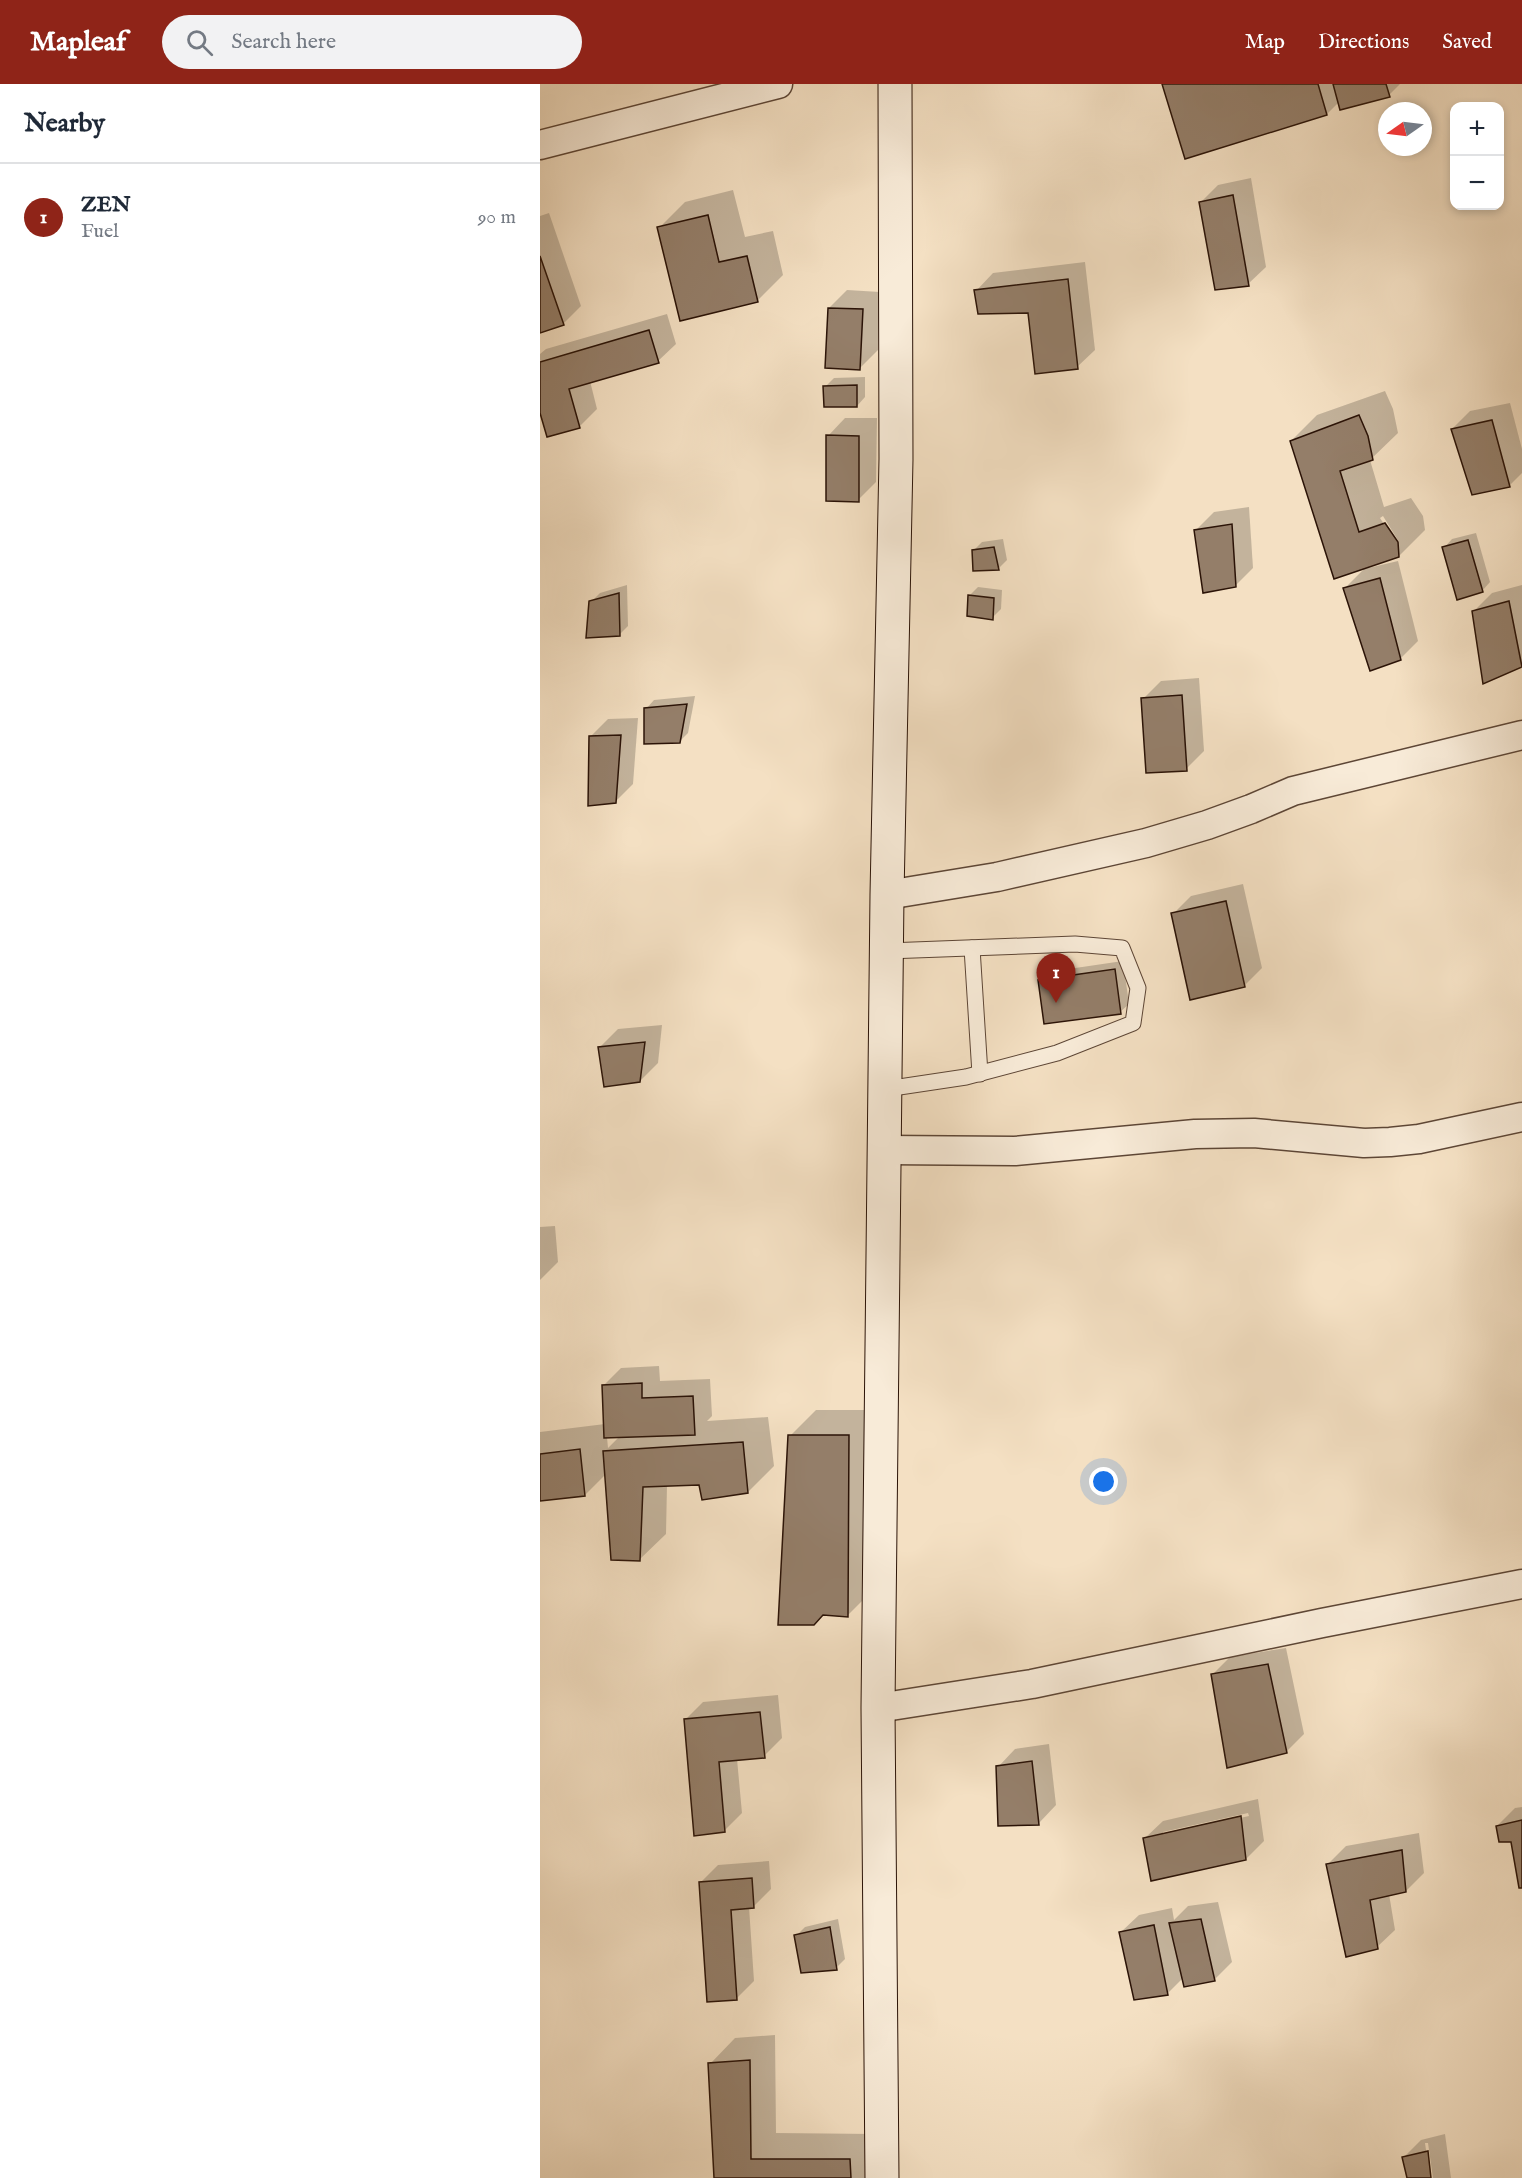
<!DOCTYPE html>
<html lang="en">
<head>
<meta charset="utf-8">
<style>
  body { margin:0; font-family:"IM FELL English",serif; background:#f2f2f3; color:#1f2937 }
  .controls { position:absolute; right:18px; top:18px; display:grid; overflow:hidden; border-radius:12px; box-shadow:0 3px 9px #0003 }
  .controls button { width:54px; height:54px; display:grid; place-items:center; padding:0; border:0; border-bottom:2px solid #e0e1e3; background:#fff; color:#1f2937; font:30px sans-serif }
  .compass { position:absolute; left:838px; top:18px; width:54px; height:54px; border-radius:50%; background:#fff; box-shadow:0 3px 9px #0003; rotate:256deg }
  .you { position:absolute; left:564px; top:1398px; width:21px; height:21px; margin:-15px; border:4px solid #fff; border-radius:50%; background:#1a73e8; box-shadow:0 0 0 9px #1a73e833 }
  .badge { display:grid; place-items:center; width:39px; height:39px; border-radius:50%; background:#8f2418; color:#fff; font-size:20px; font-weight:700 }
  .pin { position:absolute; translate:-50% -50px; filter:drop-shadow(0 2px 3px #0008) }
  .pin::after { content:''; position:absolute; top:32px; width:21px; height:18px; background:inherit; clip-path:polygon(0 0,100% 0,50% 100%) }
  .list { margin:0; padding:0; list-style:none }
  h2 { display:flex; justify-content:space-between; align-items:center; height:78px; margin:0; padding:0 24px; font-size:26px }
  h2 small { font-size:20px; font-weight:400; color:#747a83 }
  .list li { display:grid; grid-template-columns:39px 1fr auto; gap:18px; align-items:center; box-sizing:border-box; height:108px; padding:0 24px; border-top:2px solid #e0e1e3 }
  .list b { display:block; font-size:22px; white-space:nowrap }
  .list p { margin:0; font-size:20px; white-space:nowrap; color:#747a83 }
  .list em { font-size:20px; font-style:normal; color:#747a83 }
  .icon { flex:none; width:33px; height:33px; fill:none; stroke:currentColor; stroke-width:2; stroke-linecap:round; stroke-linejoin:round }
  .map { position:relative; flex:none; width:982px; height:2094px; overflow:hidden }
  header { display:flex; align-items:center; gap:36px; box-sizing:border-box; height:84px; padding:0 30px; background:#8f2418; color:#fff }
  header strong { font-size:28px }
  nav { display:flex; gap:33px; margin-inline-start:auto; font-size:21px }
  .search { width:420px; height:54px; background:#f2f2f3; display:flex; align-items:center; gap:15px; box-sizing:border-box; padding:0 21px; border-radius:33px; color:#747a83; font-size:22px }
  main { display:flex }
  aside { flex:1; background:#fff }
  .map>svg:first-child { display:block }
  .shadow { fill:#0003; fill-rule:evenodd }
  .building { fill:#947e69; stroke:#2b1307; stroke-width:1.5 }
  .lines { fill:none; stroke-linecap:round; stroke-linejoin:round }
  .lane-casing { stroke:#5d4636; stroke-width:17 }
  .street-casing { stroke:#5d4636; stroke-width:31 }
  .secondary-casing { stroke:#2b1307; stroke-width:35 }
  .lane { stroke:#f8ebd8; stroke-width:15 }
  .street { stroke:#f8ebd8; stroke-width:28 }
  .secondary { stroke:#f8ebd8; stroke-width:33 }
</style>
</head>
<body>
<header>
<strong>Mapleaf</strong>
<div class="search"><svg class="icon" aria-label="search" viewBox="0 0 24 24"><circle cx="10" cy="10" r="6"/><path d="M15 15l6 6"/></svg>Search here</div>
<nav><a>Map</a><a>Directions</a><a>Saved</a></nav>
</header>
<main>
<aside>
<h2>Nearby<small></small></h2>
<ul class="list">
<li><span class="badge">1</span><div><b>ZEN</b><p>Fuel</p></div><em>90 m</em></li>
</ul>
</aside>
<div class="map">
<svg width="982" height="2094" viewBox="0 0 982 2094">
  <rect width="100%" height="100%" fill="#f4e0c3"/>
  <filter id="stains"><feTurbulence type="fractalNoise" baseFrequency=".00333" numOctaves="4"/><feColorMatrix values="0 0 0 0 .2 0 0 0 0 .09 0 0 0 0 .02 0 0 0 .5 -.17"/></filter>
  <radialGradient id="worn" r=".72"><stop offset=".6" stop-color="#630" stop-opacity="0"/><stop offset="1" stop-color="#630" stop-opacity=".3"/></radialGradient>
  <g class="shadow">
    <polygon points="624,0 860,0 849,11 800,17 787,30"/>
    <polygon points="711,94 726,183 708,200 661,118 678,101"/>
    <polygon points="193,106 205,153 233,147 243,191 217,217 119,144 145,118"/>
    <polygon points="9,129 41,222 23,240 0,248 0,132"/>
    <polygon points="545,178 555,266 537,283 490,227 436,207 453,189"/>
    <polygon points="307,206 340,208 338,266 320,284 289,224"/>
    <polygon points="127,230 136,260 118,277 50,297 57,325 40,342 8,351 0,324 0,270 6,265"/>
    <polygon points="325,293 325,313 317,322 285,303 294,294"/>
    <path d="M845,307l8,18 5,24 -28,27 14,47 27,-9 12,18 2,14 -26,26 -64,21 -44,-136 26,-26zM843,432l16,26h-3l-16,-24z"/>
    <polygon points="970,319 982,365 982,389 969,402 912,345 930,327"/>
    <polygon points="305,334 337,334 336,398 318,416 288,352"/>
    <polygon points="709,423 713,484 695,502 656,446 674,428"/>
    <polygon points="936,449 950,498 942,507 904,464 912,455"/>
    <polygon points="463,455 467,476 459,484 433,467 442,458"/>
    <polygon points="858,477 878,557 860,575 804,505 824,485"/>
    <polygon points="87,501 88,542 79,551 51,518 60,509"/>
    <polygon points="982,501 982,582 934,527 952,509"/>
    <polygon points="438,503 462,506 461,525 452,534 429,512"/>
    <polygon points="659,594 664,667 646,685 603,615 621,597"/>
    <polygon points="155,612 148,649 139,658 106,625 114,616"/>
    <polygon points="98,634 93,700 75,718 50,653 68,635"/>
    <polygon points="703,800 722,884 704,902 633,830 651,812"/>
    <polygon points="583,877 589,920 580,928 499,896 508,888"/>
    <polygon points="122,941 118,979 100,997 60,963 78,945"/>
    <polygon points="15,1142 18,1178 0,1196 0,1143"/>
    <path d="M119,1282l1,15 50,-2 2,37 -5,5 61,-4 6,49 -26,26 -48,-8 -33,1 -1,49 -26,25 -34,-85 -21,21 -45,5v-68l65,-8 -1,-39 17,-17zM80,1352l-12,12 -1,-11z"/>
    <polygon points="276,1326 334,1326 333,1506 307,1532 250,1352"/>
    <polygon points="746,1564 764,1650 746,1668 672,1591 690,1573"/>
    <polygon points="238,1611 242,1654 224,1672 197,1675 202,1729 184,1747 146,1635 163,1618"/>
    <polygon points="509,1660 516,1721 499,1739 458,1683 475,1665"/>
    <path d="M718,1715l6,42 -18,18 -101,-21 18,-17zM708,1729l1,3 -86,19v-3z"/>
    <polygon points="982,1723 982,1802 973,1756 957,1742 975,1724"/>
    <polygon points="879,1749 884,1789 866,1807 849,1810 855,1846 837,1863 788,1780 806,1762"/>
    <polygon points="229,1777 231,1805 213,1823 209,1823 214,1897 197,1914 160,1799 178,1781"/>
    <polygon points="678,1818 692,1878 674,1896 643,1894 627,1910 581,1848 599,1831 632,1824 634,1836 648,1822"/>
    <polygon points="298,1835 305,1875 296,1884 256,1852 265,1843"/>
    <polygon points="235,1951 236,2049 335,2050 336,2094 176,2094 170,1980 195,1954"/>
    <polygon points="905,2050 911,2094 893,2094 888,2059 885,2059 890,2094 869,2094 863,2074 881,2056"/>
  </g>
  <g class="building">
    <polygon points="622,0 778,0 787,31 645,75"/>
    <polygon points="793,0 846,0 850,13 800,26"/>
    <polygon points="693,111 709,202 675,206 659,118"/>
    <polygon points="168,131 179,178 207,172 218,218 140,237 117,143"/>
    <polygon points="0,172 24,241 0,249"/>
    <polygon points="528,195 538,285 495,290 488,229 438,230 434,206"/>
    <polygon points="288,224 323,225 320,286 285,284"/>
    <polygon points="109,246 119,279 29,305 40,344 7,353 0,329 0,278"/>
    <polygon points="317,301 317,323 284,323 283,302"/>
    <polygon points="819,331 828,352 833,376 800,387 819,448 845,439 858,458 859,473 794,495 750,357"/>
    <polygon points="952,336 970,403 932,411 911,345"/>
    <polygon points="286,351 319,352 319,418 286,417"/>
    <polygon points="692,440 696,503 663,509 654,446"/>
    <polygon points="928,456 943,508 917,516 902,463"/>
    <polygon points="454,463 459,486 433,487 432,466"/>
    <polygon points="840,494 861,576 830,587 803,504"/>
    <polygon points="79,509 80,552 46,554 49,517"/>
    <polygon points="428,511 454,514 453,536 427,532"/>
    <polygon points="969,517 982,583 943,600 932,527"/>
    <polygon points="642,611 647,687 606,689 601,614"/>
    <polygon points="147,620 140,659 104,660 104,624"/>
    <polygon points="81,651 76,719 48,722 49,652"/>
    <polygon points="686,817 705,903 650,916 631,829"/>
    <polygon points="575,885 581,930 504,940 498,896"/>
    <polygon points="105,958 100,998 64,1003 58,963"/>
    <polygon points="102,1299 102,1314 153,1312 155,1351 64,1354 62,1301"/>
    <polygon points="248,1351 309,1351 308,1533 283,1531 274,1541 238,1541"/>
    <polygon points="203,1358 208,1409 162,1416 159,1401 103,1403 100,1477 71,1476 63,1367"/>
    <polygon points="40,1365 45,1412 0,1417 0,1370"/>
    <polygon points="728,1580 747,1669 687,1684 671,1590"/>
    <polygon points="220,1628 225,1674 179,1678 185,1748 154,1752 144,1635"/>
    <polygon points="492,1677 499,1741 458,1742 456,1682"/>
    <polygon points="701,1732 706,1776 611,1797 603,1754"/>
    <polygon points="982,1736 982,1804 979,1804 971,1758 959,1758 956,1742"/>
    <polygon points="862,1766 866,1808 830,1816 838,1865 806,1873 786,1780"/>
    <polygon points="212,1794 214,1824 191,1826 197,1916 167,1918 159,1798"/>
    <polygon points="661,1835 675,1897 644,1903 629,1839"/>
    <polygon points="614,1841 628,1911 594,1916 579,1848"/>
    <polygon points="290,1843 297,1886 261,1889 254,1851"/>
    <polygon points="210,1976 211,2075 310,2075 311,2094 174,2094 168,1979"/>
    <polygon points="888,2067 891,2094 867,2094 862,2073"/>
  </g>
  <g class="lines">
    <defs>
      <g id="lane">
        <polyline points="432,864 440,990"/>
        <polyline points="346,1005 426,993 517,969 593,939 598,904 582,864 535,860 347,867"/>
      </g>
      <g id="street">
        <polyline points="0,61 238,0"/>
        <polyline points="347,811 457,793 606,759 667,741 711,725 753,707 982,651"/>
        <polyline points="346,1066 475,1067 655,1050 714,1049 824,1059 850,1058 879,1055 982,1033"/>
        <polyline points="338,1624 492,1600 782,1539 982,1500"/>
      </g>
      <polyline id="secondary" points="342,2094 338,1624 347,811 356,375 355,0"/>
    </defs>
    <use href="#lane" class="lane-casing"/>
    <use href="#street" class="street-casing"/>
    <use href="#secondary" class="secondary-casing"/>
    <use href="#lane" class="lane"/>
    <use href="#street" class="street"/>
    <use href="#secondary" class="secondary"/>
  </g>
  <rect width="100%" height="100%" filter="url(#stains)"/>
  <rect width="100%" height="100%" fill="url(#worn)"/>
</svg>
<div class="controls">
<button>+</button>
<button>−</button>
</div>
<svg class="compass" viewBox="-18 -18 36 36"><path d="M0-13l5 13h-10z" fill="#e53935"/><path d="M0 13l5-13h-10z" fill="#747a83"/></svg>
<div class="you"></div>
<div class="pin badge" style="left:516px;top:919px">1</div>
</div>
</main>
</body>
</html>
